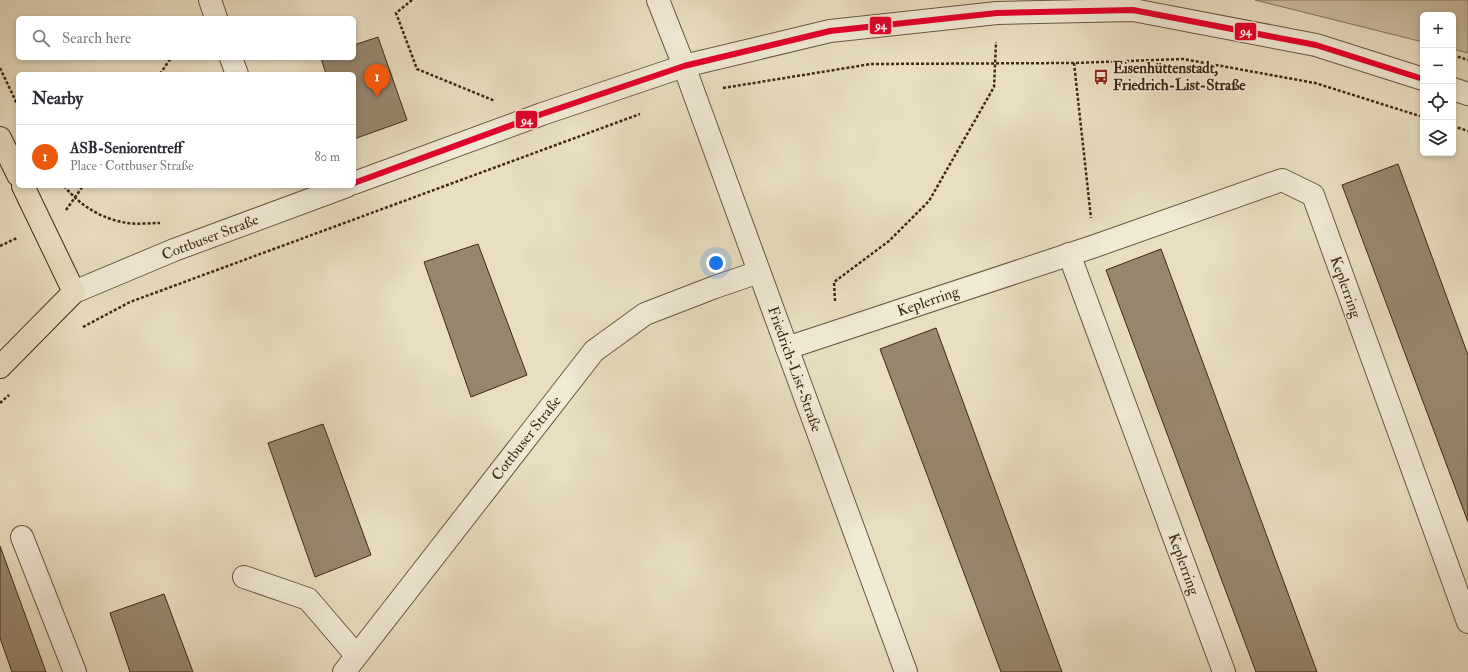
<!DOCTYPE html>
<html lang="en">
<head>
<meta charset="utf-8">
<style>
  body { margin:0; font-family:"IM FELL Double Pica",serif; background:#f2f2f3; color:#2b2b33 }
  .controls { position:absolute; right:12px; top:12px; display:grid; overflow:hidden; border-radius:6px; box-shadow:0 2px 6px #0003 }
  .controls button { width:36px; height:36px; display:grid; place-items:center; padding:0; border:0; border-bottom:1px solid #e1e1e2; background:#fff; color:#2b2b33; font:20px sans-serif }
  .you { position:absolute; left:716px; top:263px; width:14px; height:14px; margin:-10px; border:3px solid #fff; border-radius:50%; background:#1a73e8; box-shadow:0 0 0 6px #1a73e833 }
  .badge { display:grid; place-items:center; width:26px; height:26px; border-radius:50%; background:#ea580c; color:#fff; font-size:13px; font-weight:700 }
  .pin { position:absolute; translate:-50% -33px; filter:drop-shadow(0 1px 2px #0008) }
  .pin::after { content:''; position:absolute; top:21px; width:14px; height:12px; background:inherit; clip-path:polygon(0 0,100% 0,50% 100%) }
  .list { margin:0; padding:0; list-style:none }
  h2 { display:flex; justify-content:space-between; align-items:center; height:52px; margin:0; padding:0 16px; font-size:17px }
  h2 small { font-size:13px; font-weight:400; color:#7c7c81 }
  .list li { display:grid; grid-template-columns:26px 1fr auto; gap:12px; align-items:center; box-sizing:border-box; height:64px; padding:0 16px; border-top:1px solid #e1e1e2 }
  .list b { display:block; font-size:15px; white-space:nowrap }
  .list p { margin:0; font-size:13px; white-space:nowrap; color:#7c7c81 }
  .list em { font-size:13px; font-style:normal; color:#7c7c81 }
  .icon { flex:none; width:22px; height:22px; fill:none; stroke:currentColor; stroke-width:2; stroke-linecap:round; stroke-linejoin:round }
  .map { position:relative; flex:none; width:1468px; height:672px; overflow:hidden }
  .search { position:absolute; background:#fff; box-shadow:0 2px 6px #0003; left:16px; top:16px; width:340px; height:44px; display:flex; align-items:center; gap:10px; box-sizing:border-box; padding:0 14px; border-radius:6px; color:#7c7c81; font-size:15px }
  .panel { position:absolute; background:#fff; box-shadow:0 2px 6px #0003; left:16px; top:72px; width:340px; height:116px; border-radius:6px }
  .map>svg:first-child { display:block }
  .green { fill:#ccbfa4; stroke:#86745e }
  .building { fill:#97876f; stroke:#3f2917 }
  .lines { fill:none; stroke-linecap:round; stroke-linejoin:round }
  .minor-casing { stroke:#6a5642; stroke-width:24 }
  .major-casing { stroke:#3f2917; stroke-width:24 }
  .path { stroke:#3f2917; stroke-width:2.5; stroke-dasharray:3 2; stroke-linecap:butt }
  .minor { stroke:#f1ead7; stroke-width:22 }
  .major { stroke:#e9dec1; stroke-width:22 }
  .bus-1-casing { stroke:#f1ead7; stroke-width:9 }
  .bus-1 { stroke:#e4002b; stroke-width:6 }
  .labels { text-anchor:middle; stroke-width:3; stroke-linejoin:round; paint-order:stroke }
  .poi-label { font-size:15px; font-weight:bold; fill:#3f2917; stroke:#f1ead7; text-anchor:start }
  .street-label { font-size:15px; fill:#3f2917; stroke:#f1ead7 }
  .line-badge { stroke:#f1ead7; stroke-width:1.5 }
  .badge-label { font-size:11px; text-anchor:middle; font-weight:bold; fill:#fff }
</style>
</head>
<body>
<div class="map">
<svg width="1468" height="672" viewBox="0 0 1468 672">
  <rect width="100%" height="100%" fill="#e9dec1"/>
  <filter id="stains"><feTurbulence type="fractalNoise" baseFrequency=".005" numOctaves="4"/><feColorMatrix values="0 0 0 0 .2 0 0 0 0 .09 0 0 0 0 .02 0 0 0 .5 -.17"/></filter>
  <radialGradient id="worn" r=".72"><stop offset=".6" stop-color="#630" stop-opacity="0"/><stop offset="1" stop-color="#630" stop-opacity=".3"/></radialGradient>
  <polygon class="green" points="1255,0 1468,0 1468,53 1453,49 1453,15 1423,15 1423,42"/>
  <g class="building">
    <polygon points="378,37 407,120 354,139 354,74 326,74 321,58 354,58 354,45"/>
    <polygon points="1398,164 1468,355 1468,522 1342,185"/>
    <polygon points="478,244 527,375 471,397 424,262"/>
    <polygon points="1161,249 1317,672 1256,672 1106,270"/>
    <polygon points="936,328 1062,672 1001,672 880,349"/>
    <polygon points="323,424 371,555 315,577 268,443"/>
    <polygon points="0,546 46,672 12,672 0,638"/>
    <polygon points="164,594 193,672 130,672 110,613"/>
  </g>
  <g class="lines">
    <defs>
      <g id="minor">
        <polyline points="210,0 216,18"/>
        <polyline points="658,0 684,66 787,348 906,672"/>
        <polyline points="231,58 237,74"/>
        <polyline points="1453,89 1468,94"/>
        <polyline points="354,183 542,114 684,66 830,31 997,13 1133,10 1316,45 1423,79"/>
        <polyline points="1069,254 1224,672"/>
        <polyline points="74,292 174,250 347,186"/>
        <polyline points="787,348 1095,246 1282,180 1313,195 1468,622"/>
        <polyline points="22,537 75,672"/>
        <polyline points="244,577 308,599 356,655"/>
        <polyline points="344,672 594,351 645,314 715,287 759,272"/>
      </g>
      <g id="major">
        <polyline points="0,138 18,175"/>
        <polyline points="0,367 74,292 23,186"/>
      </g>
    </defs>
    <use href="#minor" class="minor-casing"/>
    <use href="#major" class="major-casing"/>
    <g class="path">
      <polyline points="412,0 396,13 417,69 495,101"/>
      <polyline points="1453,55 1468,60"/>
      <polyline points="1074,63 1091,218"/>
      <polyline points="0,68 18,106"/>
      <polyline points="160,74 171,58"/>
      <polyline points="723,88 871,64 1074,63 1183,59 1315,83 1423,117"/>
      <polyline points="1453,126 1468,131"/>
      <path d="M64,186c15,18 34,31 58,36 11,3 26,1 38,1"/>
      <polyline points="66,210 83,186"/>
      <polyline points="0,246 17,238"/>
      <polyline points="835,301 834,282 889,241 929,201 994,87 996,42"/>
      <polyline points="83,327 130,302 640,114"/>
      <polyline points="0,403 9,395"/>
    </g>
    <use href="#minor" class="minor"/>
    <use href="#major" class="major"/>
    <defs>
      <polyline id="bus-1" points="354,183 542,114 684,66 830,31 997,13 1133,10 1316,45 1423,79"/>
    </defs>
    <use href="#bus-1" class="bus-1-casing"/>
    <use href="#bus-1" class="bus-1"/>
  </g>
  <defs>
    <symbol id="bus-bare" viewBox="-9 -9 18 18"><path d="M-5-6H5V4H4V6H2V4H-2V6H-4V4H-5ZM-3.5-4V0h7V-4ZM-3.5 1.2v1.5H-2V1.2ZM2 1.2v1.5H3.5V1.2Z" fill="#8f2418" stroke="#f1ead7" stroke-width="2.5" paint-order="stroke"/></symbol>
  </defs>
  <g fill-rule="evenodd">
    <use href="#bus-bare" x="1090" y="66" width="22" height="22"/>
  </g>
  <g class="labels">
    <g class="poi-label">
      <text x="1113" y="73">Eisenhüttenstadt,<tspan x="1113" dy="17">Friedrich-List-Straße</tspan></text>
    </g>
    <g class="street-label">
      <text transform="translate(210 237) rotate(-21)" y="5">Cottbuser Straße</text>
      <text transform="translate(1346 287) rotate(70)" y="5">Keplerring</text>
      <text transform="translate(928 301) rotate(-19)" y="5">Keplerring</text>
      <text transform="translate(795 369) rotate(70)" y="5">Friedrich-List-Straße</text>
      <text transform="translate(526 438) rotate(-52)" y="5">Cottbuser Straße</text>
      <text transform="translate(1184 564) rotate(70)" y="5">Keplerring</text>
    </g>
  </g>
  <g class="line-badge">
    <rect x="869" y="16" width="23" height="19" rx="4" fill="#e4002b"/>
    <rect x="1234" y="22" width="23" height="19" rx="4" fill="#e4002b"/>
    <rect x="515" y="110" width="23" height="19" rx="4" fill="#e4002b"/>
  </g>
  <g class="badge-label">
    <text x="881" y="29">94</text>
    <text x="1246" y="35">94</text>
    <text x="527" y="124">94</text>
  </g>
  <rect width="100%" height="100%" filter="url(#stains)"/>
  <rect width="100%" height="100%" fill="url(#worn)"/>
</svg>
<div class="controls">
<button>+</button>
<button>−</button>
<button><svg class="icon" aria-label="locate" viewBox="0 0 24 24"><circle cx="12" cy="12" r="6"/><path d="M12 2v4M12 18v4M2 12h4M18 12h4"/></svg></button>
<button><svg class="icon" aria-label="layers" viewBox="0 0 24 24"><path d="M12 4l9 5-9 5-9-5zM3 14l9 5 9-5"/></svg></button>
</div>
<div class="you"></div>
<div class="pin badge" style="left:377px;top:97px">1</div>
<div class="search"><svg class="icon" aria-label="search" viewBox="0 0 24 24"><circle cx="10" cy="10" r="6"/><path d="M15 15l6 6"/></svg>Search here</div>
<section class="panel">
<h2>Nearby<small></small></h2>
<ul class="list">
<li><span class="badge">1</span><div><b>ASB-Seniorentreff</b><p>Place · Cottbuser Straße</p></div><em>80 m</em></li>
</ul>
</section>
</div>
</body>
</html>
